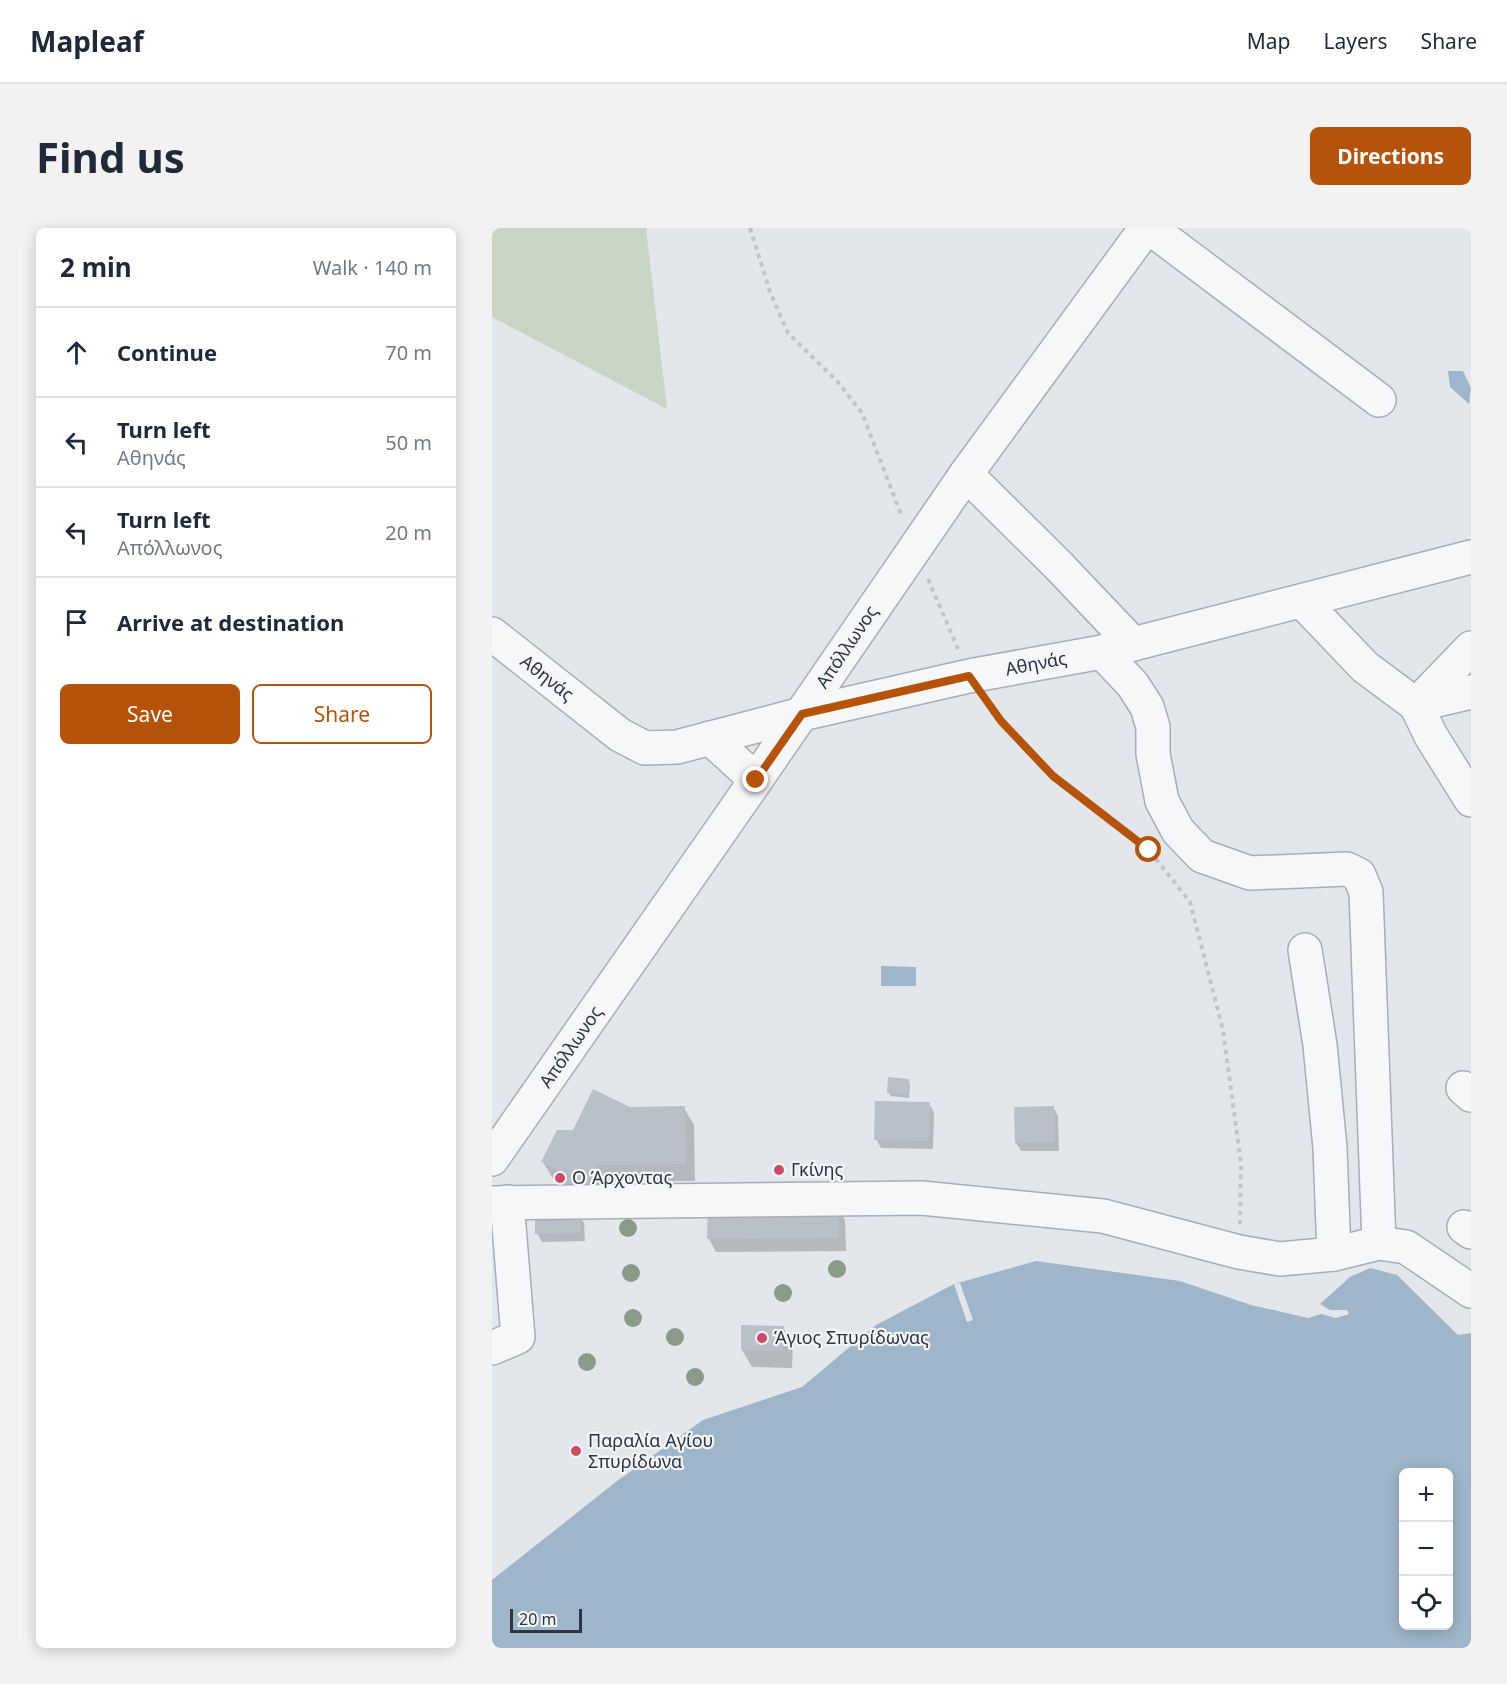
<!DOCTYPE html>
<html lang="en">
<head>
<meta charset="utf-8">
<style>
  body { margin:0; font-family:"Noto Sans",sans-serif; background:#f2f2f3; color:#1f2937 }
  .controls { position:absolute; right:18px; bottom:18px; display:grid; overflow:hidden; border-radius:9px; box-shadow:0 3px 15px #0003 }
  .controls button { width:54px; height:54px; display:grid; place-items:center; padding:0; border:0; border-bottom:2px solid #e0e1e3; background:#fff; color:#1f2937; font:30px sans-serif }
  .scale { position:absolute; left:18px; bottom:15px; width:72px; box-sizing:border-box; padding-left:6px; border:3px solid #2b3543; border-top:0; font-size:16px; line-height:21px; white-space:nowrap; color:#2b3543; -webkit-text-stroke:4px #f3f5f8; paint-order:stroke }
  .stop { position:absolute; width:18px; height:18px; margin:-14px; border:4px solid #b45309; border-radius:50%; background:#fff }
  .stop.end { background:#b45309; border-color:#fff; box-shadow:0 2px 6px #0008 }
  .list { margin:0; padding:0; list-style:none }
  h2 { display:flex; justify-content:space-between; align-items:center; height:78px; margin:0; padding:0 24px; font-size:26px }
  h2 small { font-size:20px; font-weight:400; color:#747a83 }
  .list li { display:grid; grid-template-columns:39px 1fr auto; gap:18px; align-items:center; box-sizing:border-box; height:90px; padding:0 24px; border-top:2px solid #e0e1e3 }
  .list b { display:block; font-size:22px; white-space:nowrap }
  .list p { margin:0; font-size:20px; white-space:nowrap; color:#747a83 }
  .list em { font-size:20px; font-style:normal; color:#747a83 }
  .actions { display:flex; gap:12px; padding:18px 24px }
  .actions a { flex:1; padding:14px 0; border:2px solid #b45309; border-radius:9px; text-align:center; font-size:21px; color:#b45309 }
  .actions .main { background:#b45309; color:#fff }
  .icon { flex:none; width:33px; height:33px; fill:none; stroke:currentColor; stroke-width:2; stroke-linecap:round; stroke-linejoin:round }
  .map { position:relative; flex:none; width:979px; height:1420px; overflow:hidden; border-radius:9px }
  header { display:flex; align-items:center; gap:36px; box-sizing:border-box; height:84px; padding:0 30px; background:#fff; border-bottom:2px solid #e0e1e3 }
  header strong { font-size:28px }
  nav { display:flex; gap:33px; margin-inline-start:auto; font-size:21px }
  .intro { display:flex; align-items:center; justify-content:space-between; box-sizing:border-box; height:144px; padding:0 36px }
  h1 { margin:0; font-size:42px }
  .button { padding:15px 27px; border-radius:9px; background:#b45309; color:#fff; font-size:21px; font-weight:700 }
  main { display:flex; gap:36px; padding:0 36px }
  aside { flex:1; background:#fff; border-radius:9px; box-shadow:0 3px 15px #0003 }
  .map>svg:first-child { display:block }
  .green { fill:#c9d5c4 }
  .water { fill:#9fb6ca; fill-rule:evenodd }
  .pier { fill:#e3e7eb }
  .shadow { fill:#0003 }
  .building { fill:#bac0c8 }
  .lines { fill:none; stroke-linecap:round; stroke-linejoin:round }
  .minor-casing { stroke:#a8aeb5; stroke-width:36 }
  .path { stroke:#c1c5ca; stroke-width:4; stroke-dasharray:4.5 4.5; stroke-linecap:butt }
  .minor { stroke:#f6f7f9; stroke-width:33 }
  .tree { fill:#8a9c89 }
  .route { stroke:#b45309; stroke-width:8 }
  .poi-dot { fill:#cd4b65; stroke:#f3f5f8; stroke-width:2 }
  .labels { text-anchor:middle; stroke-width:4.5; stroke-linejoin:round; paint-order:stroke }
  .street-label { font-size:18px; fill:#2b3543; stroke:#f3f5f8 }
  .poi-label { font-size:18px; fill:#2b3543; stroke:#f3f5f8; text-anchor:start }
</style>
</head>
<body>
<header>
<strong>Mapleaf</strong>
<nav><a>Map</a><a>Layers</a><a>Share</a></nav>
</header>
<div class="intro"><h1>Find us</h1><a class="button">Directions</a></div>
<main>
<aside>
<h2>2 min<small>Walk · 140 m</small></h2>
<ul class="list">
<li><svg class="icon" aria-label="ahead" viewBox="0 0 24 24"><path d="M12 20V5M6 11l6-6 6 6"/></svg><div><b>Continue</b></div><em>70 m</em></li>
<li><svg class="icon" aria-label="left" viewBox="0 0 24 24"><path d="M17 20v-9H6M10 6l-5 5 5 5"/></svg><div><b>Turn left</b><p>Αθηνάς</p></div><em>50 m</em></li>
<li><svg class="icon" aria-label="left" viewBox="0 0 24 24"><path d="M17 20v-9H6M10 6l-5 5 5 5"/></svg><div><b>Turn left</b><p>Απόλλωνος</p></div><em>20 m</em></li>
<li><svg class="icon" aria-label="arrive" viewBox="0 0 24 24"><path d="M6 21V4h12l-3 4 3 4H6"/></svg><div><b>Arrive at destination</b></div></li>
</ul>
<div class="actions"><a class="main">Save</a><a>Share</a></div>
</aside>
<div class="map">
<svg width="979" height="1420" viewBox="0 0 979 1420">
  <rect width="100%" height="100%" fill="#e3e7eb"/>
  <polygon class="green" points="0,0 154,0 175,181 0,89"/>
  <g class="water">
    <polygon points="956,143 971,143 979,160 977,176 958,159"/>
    <polygon points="389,738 424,739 424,758 389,758"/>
    <path d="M544,1033l144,20 71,24 57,13 13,-4 15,4 13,-4 -2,-4h-17l-10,-6 30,-27 20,-9 27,7 61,60 13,-2v315h-979v-68l125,-99 86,-61 99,-33 74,-62 78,-41zM912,1244h44v154h-44z"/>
  </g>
  <polygon class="pier" points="468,1055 481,1092 475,1094 462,1056"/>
  <g class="shadow">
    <polygon points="416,852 418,856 417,870 399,868 397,865"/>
    <polygon points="437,876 442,884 441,921 389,920 384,911"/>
    <polygon points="561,879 566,888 567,923 529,923 524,915"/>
    <polygon points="192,880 202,897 203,953 114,954 105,973 61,951 51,934 82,903 138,881"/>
    <polygon points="345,978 353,992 354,1023 224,1024 217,1011"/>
    <polygon points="87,987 92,995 93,1013 50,1014 45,1005"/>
    <polygon points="291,1099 301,1117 300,1140 260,1139 250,1122"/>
  </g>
  <g class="building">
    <polygon points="396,849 417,851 416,866 395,865"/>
    <polygon points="101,861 138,879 193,878 194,936 104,937 95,956 49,934 65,902 81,902"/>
    <polygon points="383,873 438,874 437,913 382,912"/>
    <polygon points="562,878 563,914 523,915 522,879"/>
    <polygon points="216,975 346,977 347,1010 215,1011"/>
    <polygon points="88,985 89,1005 43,1006 43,986"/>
    <polygon points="249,1097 292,1098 291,1123 249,1122"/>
  </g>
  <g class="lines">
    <defs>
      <g id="minor">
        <polyline points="658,0 887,172"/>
        <polyline points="474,246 566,337 641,416"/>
        <polyline points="810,373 873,439 924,477 979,464"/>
        <polyline points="0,406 128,507 153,520 185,519 310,486 477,448 610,424 979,329"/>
        <polyline points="979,420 924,477 939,508 979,572"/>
        <polyline points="610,424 641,457 655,479 661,499 661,526 670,573 686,603 710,628 758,645 855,641 867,647 874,664 887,1015"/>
        <polyline points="218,510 264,552"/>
        <polyline points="813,722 828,817 838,920 842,1026"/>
        <polyline points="971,860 979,867"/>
        <polyline points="0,931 264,552 474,246 654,0"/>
        <polyline points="0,975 430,970 611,988 747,1024 788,1031 842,1026 887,1015 914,1019 979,1063"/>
        <polyline points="972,999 979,1004"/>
        <polyline points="0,1120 26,1109 15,974"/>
      </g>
    </defs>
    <use href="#minor" class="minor-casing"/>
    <g class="path">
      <polyline points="258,0 278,64 296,105 345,153 370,185 410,289"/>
      <polyline points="436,351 466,421"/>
      <polyline points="494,472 509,493 561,548 657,622 698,674 731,802 749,936 748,996"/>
    </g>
    <use href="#minor" class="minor"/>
  </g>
  <g class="tree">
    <circle cx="136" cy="1000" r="9"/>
    <circle cx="345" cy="1041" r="9"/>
    <circle cx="139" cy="1045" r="9"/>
    <circle cx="291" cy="1065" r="9"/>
    <circle cx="141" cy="1090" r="9"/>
    <circle cx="183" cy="1109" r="9"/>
    <circle cx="95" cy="1134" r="9"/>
    <circle cx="203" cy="1149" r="9"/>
  </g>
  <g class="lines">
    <polyline class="route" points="264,552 310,486 477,448 509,493 561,548 657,622"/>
  </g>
  <g class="poi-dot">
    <circle cx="287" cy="942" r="6"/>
    <circle cx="68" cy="950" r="6"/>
    <circle cx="270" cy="1110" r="6"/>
    <circle cx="84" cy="1223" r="6"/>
  </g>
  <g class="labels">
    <g class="street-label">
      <text transform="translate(355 419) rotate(-56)" y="6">Απόλλωνος</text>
      <text transform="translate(544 436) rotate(-11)" y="6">Αθηνάς</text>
      <text transform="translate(55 450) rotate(38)" y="6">Αθηνάς</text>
      <text transform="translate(79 819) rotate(-55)" y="6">Απόλλωνος</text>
    </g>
    <g class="poi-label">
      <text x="299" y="948">Γκίνης</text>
      <text x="80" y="956">Ο Άρχοντας</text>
      <text x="282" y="1116">Άγιος Σπυρίδωνας</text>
      <text x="96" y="1219">Παραλία Αγίου<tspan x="96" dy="21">Σπυρίδωνα</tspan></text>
    </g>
  </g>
</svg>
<div class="controls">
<button>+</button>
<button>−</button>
<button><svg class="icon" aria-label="locate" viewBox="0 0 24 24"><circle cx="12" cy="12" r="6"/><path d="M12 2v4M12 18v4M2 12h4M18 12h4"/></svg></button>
</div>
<div class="scale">20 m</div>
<div class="stop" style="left:657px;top:622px"></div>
<div class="stop end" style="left:264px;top:552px"></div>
</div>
</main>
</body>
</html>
